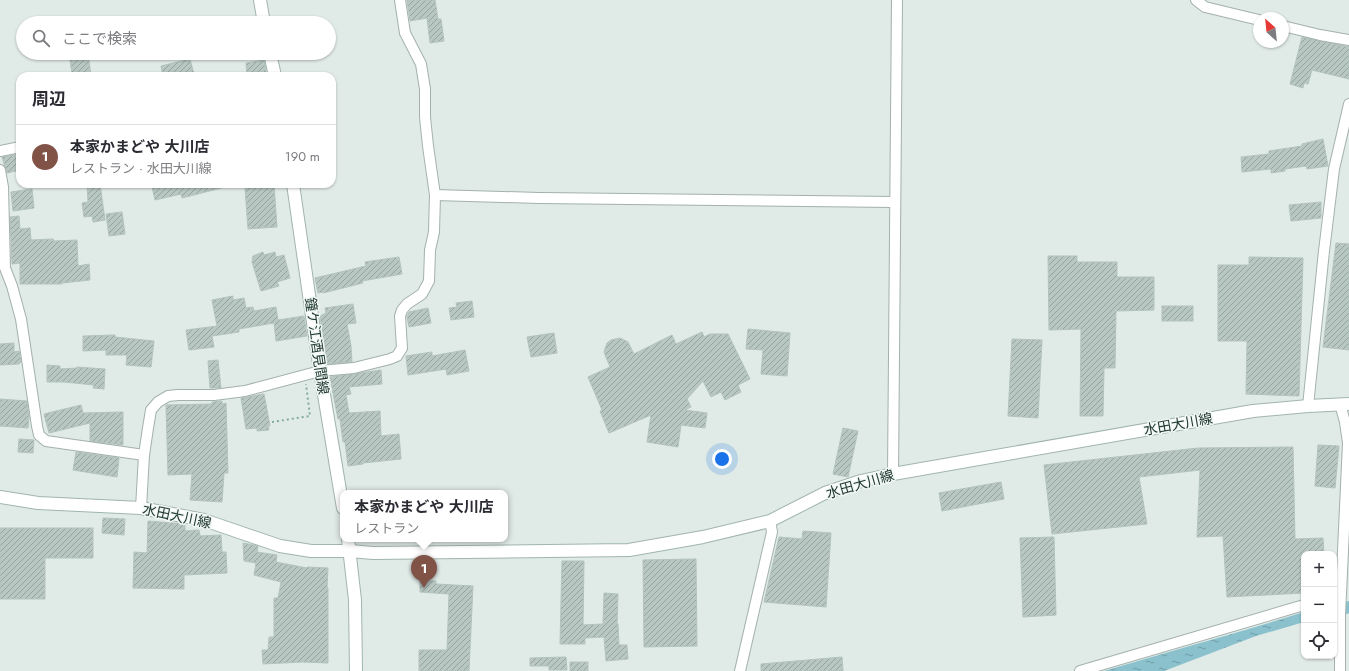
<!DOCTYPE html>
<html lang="ja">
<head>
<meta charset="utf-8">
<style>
  body { margin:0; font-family:Jost,"Noto Sans JP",sans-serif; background:#f7f7f7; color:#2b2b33 }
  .controls { position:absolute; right:12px; bottom:12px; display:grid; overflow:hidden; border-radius:8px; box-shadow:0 1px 3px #0004 }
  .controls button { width:36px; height:36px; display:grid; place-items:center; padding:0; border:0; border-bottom:1px solid #e1e1e2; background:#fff; color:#2b2b33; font:20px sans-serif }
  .compass { position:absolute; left:1253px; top:12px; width:36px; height:36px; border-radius:50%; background:#fff; box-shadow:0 1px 3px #0004; rotate:333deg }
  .you { position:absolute; left:722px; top:459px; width:14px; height:14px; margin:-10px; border:3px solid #fff; border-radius:50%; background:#1a73e8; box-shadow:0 0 0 6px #1a73e833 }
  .badge { display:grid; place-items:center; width:26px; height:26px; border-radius:50%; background:#815346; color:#fff; font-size:13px; font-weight:700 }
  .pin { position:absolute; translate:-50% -33px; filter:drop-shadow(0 1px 2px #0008) }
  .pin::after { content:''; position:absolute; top:21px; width:14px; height:12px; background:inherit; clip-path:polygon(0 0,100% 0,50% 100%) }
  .popup { position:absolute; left:340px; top:490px; width:168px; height:52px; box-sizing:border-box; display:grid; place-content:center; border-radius:8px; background:#fff; filter:drop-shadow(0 1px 3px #0005); font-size:13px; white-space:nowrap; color:#7c7c81 }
  .popup b { font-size:15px; color:#2b2b33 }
  .popup::after { content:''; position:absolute; left:50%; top:100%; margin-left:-8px; border:8px solid transparent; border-top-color:#fff }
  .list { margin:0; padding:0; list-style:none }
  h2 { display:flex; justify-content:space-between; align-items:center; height:52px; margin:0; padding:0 16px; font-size:17px }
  h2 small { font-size:13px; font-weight:400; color:#7c7c81 }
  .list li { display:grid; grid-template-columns:26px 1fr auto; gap:12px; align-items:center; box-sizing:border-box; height:64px; padding:0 16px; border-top:1px solid #e1e1e2 }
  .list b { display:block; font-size:15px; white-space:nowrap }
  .list p { margin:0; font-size:13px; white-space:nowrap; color:#7c7c81 }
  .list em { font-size:13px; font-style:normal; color:#7c7c81 }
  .icon { flex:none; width:22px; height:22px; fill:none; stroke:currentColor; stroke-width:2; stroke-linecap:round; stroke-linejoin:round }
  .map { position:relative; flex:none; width:1349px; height:671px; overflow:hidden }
  .search { position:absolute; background:#fff; box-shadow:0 1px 3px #0004; left:16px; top:16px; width:320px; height:44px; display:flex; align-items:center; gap:10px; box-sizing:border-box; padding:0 14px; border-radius:22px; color:#7c7c81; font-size:15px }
  .panel { position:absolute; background:#fff; box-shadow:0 1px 3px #0004; left:16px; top:72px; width:320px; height:116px; border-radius:12px }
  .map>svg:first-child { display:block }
  .water { fill:url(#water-ripples) }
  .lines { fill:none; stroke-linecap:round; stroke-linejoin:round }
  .canal { stroke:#8ac1cd; stroke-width:12 }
  .building { fill:url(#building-hatch); stroke:#b3c3bd }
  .minor-casing { stroke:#a3b1ad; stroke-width:12 }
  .secondary-casing { stroke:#a0b5ae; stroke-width:14 }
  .path { stroke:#82aca0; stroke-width:2; stroke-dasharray:2 3; stroke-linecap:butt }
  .minor { stroke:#fff; stroke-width:10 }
  .secondary { stroke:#fff; stroke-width:12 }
  .labels { text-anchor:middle; stroke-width:3; stroke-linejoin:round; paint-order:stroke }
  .street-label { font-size:14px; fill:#223933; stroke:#f0f7f4 }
</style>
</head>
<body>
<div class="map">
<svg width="1349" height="671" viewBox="0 0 1349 671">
  <defs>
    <pattern id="water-ripples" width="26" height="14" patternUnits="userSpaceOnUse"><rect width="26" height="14" fill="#8ac1cd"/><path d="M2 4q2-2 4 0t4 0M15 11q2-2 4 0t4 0" fill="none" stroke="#709ea7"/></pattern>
    <pattern id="building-hatch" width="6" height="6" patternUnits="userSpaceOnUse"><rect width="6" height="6" fill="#b8c7c2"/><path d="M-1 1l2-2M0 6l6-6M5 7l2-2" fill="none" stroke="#95a39e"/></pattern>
  </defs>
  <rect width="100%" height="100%" fill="#e0eae6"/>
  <path class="water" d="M1304,612v10l-48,14 -92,35h-60c66,-20 134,-38 200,-59z"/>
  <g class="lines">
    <polyline class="canal" points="1334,611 1349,607"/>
  </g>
  <g class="building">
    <polygon points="407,0 435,0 438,19 441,19 444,41 430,43 427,18 410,21"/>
    <polygon points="1302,37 1349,47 1349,79 1312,70 1308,84 1304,83 1303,88 1290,84"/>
    <polygon points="69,53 88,53 91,76 77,76 77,74 72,74"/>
    <polygon points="190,59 194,74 185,76 163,76 161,66"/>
    <polygon points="264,60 267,76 247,76 246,63"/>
    <polygon points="1323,139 1328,166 1307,169 1306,166 1285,169 1285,171 1271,173 1271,169 1242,172 1241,157 1269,154 1269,151 1302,146 1302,144"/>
    <polygon points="20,154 20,170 7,173 2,157"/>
    <polygon points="87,184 100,184 105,220 93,222 92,216 84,217 82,203 88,202"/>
    <polygon points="165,184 225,184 225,187 182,198 181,194 155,200 152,187"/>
    <polygon points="274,185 277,227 248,229 245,188"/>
    <polygon points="32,189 34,208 13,211 11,192"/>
    <polygon points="1321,202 1321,218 1291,221 1289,205"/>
    <polygon points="122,212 125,234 109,236 106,214"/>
    <polygon points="19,216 20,229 30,228 31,240 53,239 54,241 77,240 78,266 89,264 90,280 62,283 62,284 20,284 20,263 12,264 10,217"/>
    <polygon points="1336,243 1349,244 1349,350 1323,347"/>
    <polygon points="263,252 264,255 275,252 276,257 284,255 290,278 277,282 279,286 261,291 252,262 253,256"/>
    <polygon points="1048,256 1077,256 1077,262 1117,262 1117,277 1154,277 1154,310 1116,311 1115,368 1104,368 1103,416 1080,416 1081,329 1049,330"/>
    <polygon points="399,257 402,274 362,281 363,283 323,293 323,292 318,293 315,278 366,266 365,262"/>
    <polygon points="1249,257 1303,258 1299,396 1246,394 1247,341 1218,341 1218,265 1249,265"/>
    <polygon points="233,296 233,300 244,298 246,308 253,307 254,311 276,307 278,320 304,316 307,336 276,341 274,323 239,329 239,332 212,336 214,347 189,350 186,330 217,326 212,300"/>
    <polygon points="472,301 474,317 451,320 449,308 457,307 456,303"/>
    <polygon points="353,304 356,323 347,324 351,346 352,362 327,364 320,316 326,313 325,308"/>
    <rect x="1162" y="306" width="31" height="15"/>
    <polygon points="428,308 431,323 409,327 407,317 409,312"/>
    <polygon points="748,329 790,333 787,376 761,374 763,350 746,349"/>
    <polygon points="702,332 704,337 710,334 728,334 750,379 738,385 741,392 725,400 721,392 711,397 703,381 687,399 691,407 685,410 707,413 705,428 681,425 678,447 647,442 651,415 609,433 600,411 602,410 588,377 610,367 604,352 607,343 611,340 620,338 628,342 634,354 672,335 676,344"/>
    <polygon points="554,333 557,353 531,357 527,337"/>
    <polygon points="115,335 115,337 154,341 151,367 126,365 127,355 106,355 106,350 83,351 83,336"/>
    <polygon points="1012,339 1042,340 1038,418 1008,416"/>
    <polygon points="14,343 14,352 19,351 21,362 19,364 0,365 0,344"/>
    <polygon points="465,350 469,371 447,375 446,369 408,375 406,356 432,352 432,356"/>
    <polygon points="218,360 221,388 210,388 208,361"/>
    <polygon points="47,365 60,366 60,369 77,368 77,367 105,369 104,389 93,388 94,385 64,382 47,382"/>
    <polygon points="381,370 382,384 349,387 351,394 346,395 349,413 380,411 381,436 399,434 401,459 363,463 363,464 348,466 345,442 343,442 340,419 338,419 330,377"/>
    <polygon points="264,394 270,426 268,426 269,430 257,431 257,428 246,429 241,398"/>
    <polygon points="0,399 27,401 29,417 28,428 0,426"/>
    <polygon points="222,401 222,404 226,403 228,473 224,473 222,502 190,500 192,474 168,475 166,405 212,404 212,402"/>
    <polygon points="81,405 83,413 123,412 123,445 90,441 90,423 49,433 44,414"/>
    <polygon points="843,428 858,431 848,477 833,474"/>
    <polygon points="19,439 34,440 33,453 18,452"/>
    <polygon points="1318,445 1339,446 1335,488 1315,486"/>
    <polygon points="1293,447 1295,539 1323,538 1324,554 1304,554 1304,593 1227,597 1223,536 1197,537 1200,470 1139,477 1147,524 1052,534 1044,465 1198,448"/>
    <polygon points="76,452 119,458 117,477 73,470"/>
    <polygon points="1001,482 1004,499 942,511 939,493"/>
    <polygon points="103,518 125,519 124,535 102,533"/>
    <polygon points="148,521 185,524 185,531 199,530 200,536 221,535 222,552 226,552 227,573 184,575 184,589 133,588 134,552 147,553"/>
    <polygon points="0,528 93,528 93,558 45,558 45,599 0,599"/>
    <polygon points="803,531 831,533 826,607 764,602 779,537 802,539"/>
    <polygon points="1054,537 1056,615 1023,617 1020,538"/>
    <polygon points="243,543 258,546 257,552 277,555 276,562 307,568 307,567 328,568 327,588 328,588 328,663 303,662 263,664 262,650 268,650 269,637 274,637 274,598 278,598 281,582 254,575 256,563 244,561"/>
    <polygon points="696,559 697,646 644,647 643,560"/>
    <polygon points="562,561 584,561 583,625 603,624 604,593 618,594 617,624 618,624 619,645 627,645 628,659 606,661 604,637 585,638 585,644 560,644"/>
    <polygon points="420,580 436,581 436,584 473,586 469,671 419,671 419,650 447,650 449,594 420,592"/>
    <polygon points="566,657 567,670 549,670 549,666 530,666 530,658"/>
    <polygon points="842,657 843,671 761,671 761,664"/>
    <rect x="570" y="662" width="18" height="9"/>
  </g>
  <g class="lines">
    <defs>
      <g id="minor">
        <polyline points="1196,0 1205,7 1259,20"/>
        <polyline points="1283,26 1320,35 1349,40"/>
        <polyline points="0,151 20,147"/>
        <polyline points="0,170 3,187 5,268 12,286 21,319 37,426 39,435 46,441 144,455"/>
        <polyline points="435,195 539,198 894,202"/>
        <polyline points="1308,406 1324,251 1334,169 1349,104"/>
        <polyline points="893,474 897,0"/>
        <polyline points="141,508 144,455 148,428 151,410 158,402 168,396 178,395 214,395 245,391 320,371 354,368 390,359 397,356 402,348 400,316 402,310 407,304 422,294 429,281 430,250 434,232 435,195 428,146 425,117 425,89 421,64 405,33 400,0"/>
        <polyline points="740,671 772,532 770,521"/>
        <polyline points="1080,671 1304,605"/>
        <polyline points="1340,671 1340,615 1348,443 1345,422 1340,404"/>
      </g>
      <g id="secondary">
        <polyline points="260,0 264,23"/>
        <polyline points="270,53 275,76"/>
        <polyline points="293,184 320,371 343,508"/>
        <polyline points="0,497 38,503 141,508 204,520 280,546 311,551 350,551 373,553 629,550 703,537 770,521 825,493 861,481 893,474 1253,411 1308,406 1349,404"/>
        <polyline points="348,539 355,600 356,671"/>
      </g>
    </defs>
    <use href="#minor" class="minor-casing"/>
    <use href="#secondary" class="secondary-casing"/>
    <polyline class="path" points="272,422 310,416 306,384"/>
    <use href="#minor" class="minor"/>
    <use href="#secondary" class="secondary"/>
  </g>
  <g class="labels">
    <g class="street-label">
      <text transform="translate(317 346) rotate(82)" y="5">鐘ケ江酒見間線</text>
      <text transform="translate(1178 424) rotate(-10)" y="5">水田大川線</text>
      <text transform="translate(860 484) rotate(-16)" y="5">水田大川線</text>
      <text transform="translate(177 516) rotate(12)" y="5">水田大川線</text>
    </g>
  </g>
</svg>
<div class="controls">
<button>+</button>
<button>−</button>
<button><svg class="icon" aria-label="locate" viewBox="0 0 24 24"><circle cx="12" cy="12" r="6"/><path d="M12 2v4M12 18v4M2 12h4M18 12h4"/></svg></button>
</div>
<svg class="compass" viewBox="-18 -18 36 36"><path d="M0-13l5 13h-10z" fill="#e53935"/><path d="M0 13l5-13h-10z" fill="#7c7c81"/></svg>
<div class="you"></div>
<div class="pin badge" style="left:424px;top:588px">1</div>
<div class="popup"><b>本家かまどや 大川店</b>レストラン</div>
<div class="search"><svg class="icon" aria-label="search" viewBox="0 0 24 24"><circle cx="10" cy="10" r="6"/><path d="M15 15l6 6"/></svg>ここで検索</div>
<section class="panel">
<h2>周辺<small></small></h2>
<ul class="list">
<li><span class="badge">1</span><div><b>本家かまどや 大川店</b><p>レストラン · 水田大川線</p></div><em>190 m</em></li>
</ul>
</section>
</div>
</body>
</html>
